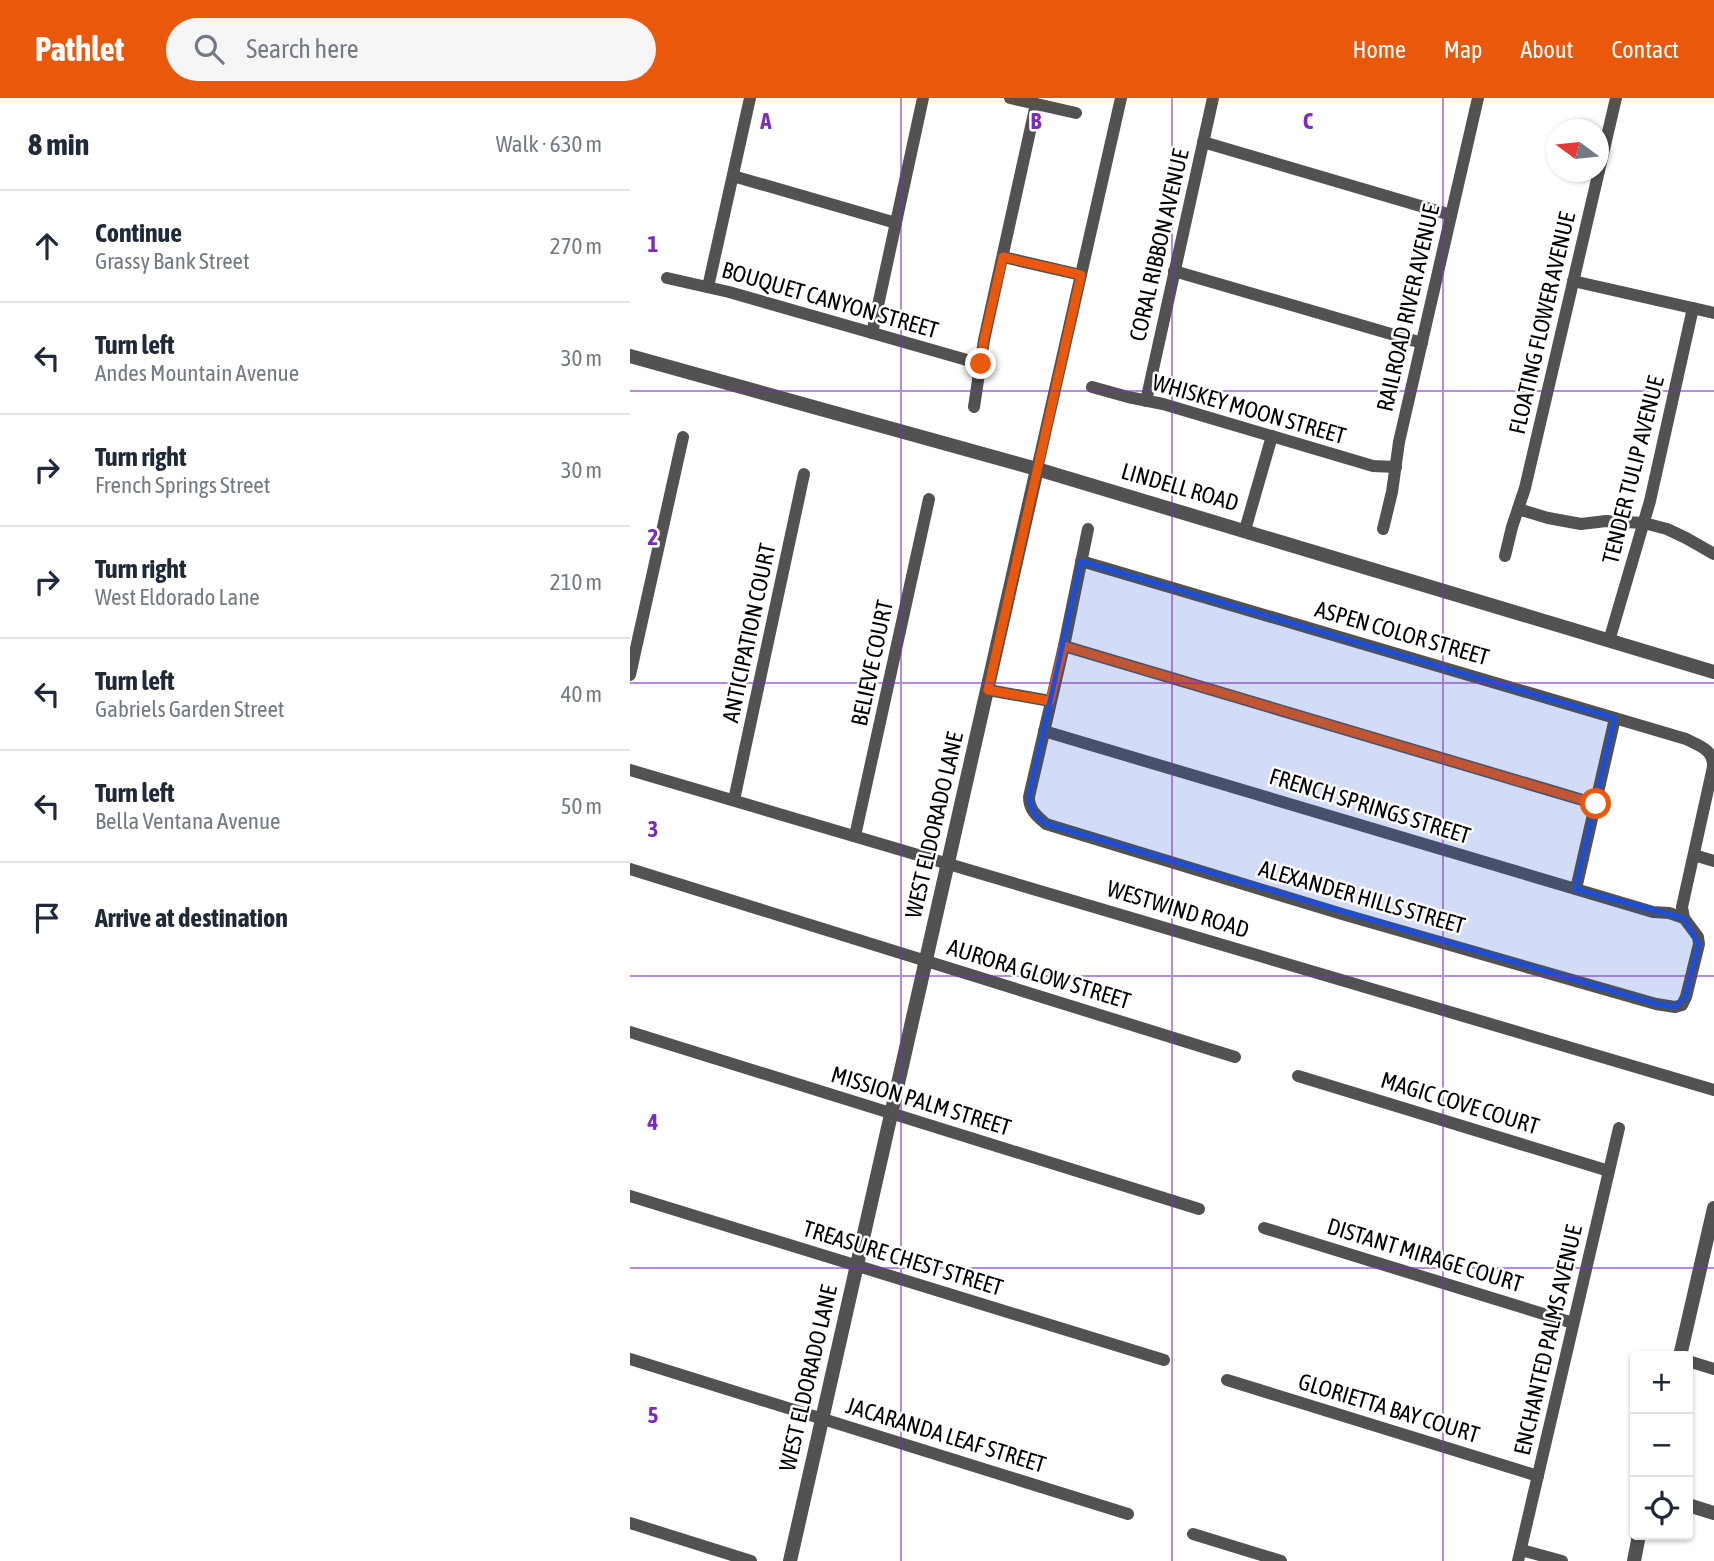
<!DOCTYPE html>
<html lang="en">
<head>
<meta charset="utf-8">
<style>
  body { margin:0; font-family:"Asap Condensed",sans-serif; background:#f6f6f7; color:#1f2937 }
  .controls { position:absolute; right:21px; bottom:21px; display:grid; overflow:hidden; border-radius:7px; box-shadow:0 2px 5px #0004 }
  .controls button { width:63px; height:63px; display:grid; place-items:center; padding:0; border:0; border-bottom:2px solid #e0e1e3; background:#fff; color:#1f2937; font:35px sans-serif }
  .compass { position:absolute; left:916px; top:21px; width:63px; height:63px; border-radius:50%; background:#fff; box-shadow:0 2px 5px #0004; rotate:285deg }
  .stop { position:absolute; width:21px; height:21px; margin:-16px; border:5px solid #ea580c; border-radius:50%; background:#fff }
  .stop.end { background:#ea580c; border-color:#fff; box-shadow:0 2px 7px #0008 }
  .list { margin:0; padding:0; list-style:none }
  h2 { display:flex; justify-content:space-between; align-items:center; height:91px; margin:0; padding:0 28px; font-size:30px }
  h2 small { font-size:23px; font-weight:400; color:#747a83 }
  .list li { display:grid; grid-template-columns:46px 1fr auto; gap:21px; align-items:center; box-sizing:border-box; height:112px; padding:0 28px; border-top:2px solid #e0e1e3 }
  .list b { display:block; font-size:26px; white-space:nowrap }
  .list p { margin:0; font-size:23px; white-space:nowrap; color:#747a83 }
  .list em { font-size:23px; font-style:normal; color:#747a83 }
  .icon { flex:none; width:38px; height:38px; fill:none; stroke:currentColor; stroke-width:2; stroke-linecap:round; stroke-linejoin:round }
  .map { position:relative; flex:none; width:1084px; height:1463px; overflow:hidden }
  header { display:flex; align-items:center; gap:42px; box-sizing:border-box; height:98px; padding:0 35px; background:#ea580c; color:#fff }
  header strong { font-size:33px }
  nav { display:flex; gap:38px; margin-inline-start:auto; font-size:24px }
  .search { width:490px; height:63px; background:#f6f6f7; display:flex; align-items:center; gap:18px; box-sizing:border-box; padding:0 24px; border-radius:38px; color:#747a83; font-size:26px }
  main { display:flex }
  aside { flex:1; background:#fff }
  .map>svg:first-child { display:block }
  .lines { fill:none; stroke-linecap:round; stroke-linejoin:round }
  .minor { stroke:#525252; stroke-width:12 }
  .tertiary { stroke:#525252; stroke-width:14 }
  .route { stroke:#ea580c; stroke-width:9 }
  .marked { fill:#1d4ed8; fill-opacity:0.2; stroke:#1d4ed8; stroke-width:5; stroke-linejoin:round }
  .grid { fill:none; stroke:#7b2cbf; stroke-width:2; stroke-opacity:0.55 }
  .labels { text-anchor:middle; stroke-width:5; stroke-linejoin:round; paint-order:stroke }
  .street-label { font-size:23px; fill:#000; stroke:#fff }
  .grid-label { font-size:23px; text-anchor:middle; font-weight:bold; fill:#7b2cbf; stroke:#fff; stroke-width:5; stroke-linejoin:round; paint-order:stroke }
</style>
</head>
<body>
<header>
<strong>Pathlet</strong>
<div class="search"><svg class="icon" aria-label="search" viewBox="0 0 24 24"><circle cx="10" cy="10" r="6"/><path d="M15 15l6 6"/></svg>Search here</div>
<nav><a>Home</a><a>Map</a><a>About</a><a>Contact</a></nav>
</header>
<main>
<aside>
<h2>8 min<small>Walk · 630 m</small></h2>
<ul class="list">
<li><svg class="icon" aria-label="ahead" viewBox="0 0 24 24"><path d="M12 20V5M6 11l6-6 6 6"/></svg><div><b>Continue</b><p>Grassy Bank Street</p></div><em>270 m</em></li>
<li><svg class="icon" aria-label="left" viewBox="0 0 24 24"><path d="M17 20v-9H6M10 6l-5 5 5 5"/></svg><div><b>Turn left</b><p>Andes Mountain Avenue</p></div><em>30 m</em></li>
<li><svg class="icon" aria-label="right" viewBox="0 0 24 24"><path d="M7 20v-9h11M14 6l5 5-5 5"/></svg><div><b>Turn right</b><p>French Springs Street</p></div><em>30 m</em></li>
<li><svg class="icon" aria-label="right" viewBox="0 0 24 24"><path d="M7 20v-9h11M14 6l5 5-5 5"/></svg><div><b>Turn right</b><p>West Eldorado Lane</p></div><em>210 m</em></li>
<li><svg class="icon" aria-label="left" viewBox="0 0 24 24"><path d="M17 20v-9H6M10 6l-5 5 5 5"/></svg><div><b>Turn left</b><p>Gabriels Garden Street</p></div><em>40 m</em></li>
<li><svg class="icon" aria-label="left" viewBox="0 0 24 24"><path d="M17 20v-9H6M10 6l-5 5 5 5"/></svg><div><b>Turn left</b><p>Bella Ventana Avenue</p></div><em>50 m</em></li>
<li><svg class="icon" aria-label="arrive" viewBox="0 0 24 24"><path d="M6 21V4h12l-3 4 3 4H6"/></svg><div><b>Arrive at destination</b></div></li>
</ul>
</aside>
<div class="map">
<svg width="1084" height="1463" viewBox="0 0 1084 1463">
  <rect width="100%" height="100%" fill="#fff"/>
  <g class="lines">
    <g class="minor">
      <polyline points="380,0 446,15"/>
      <polyline points="573,44 821,117"/>
      <polyline points="103,78 266,125"/>
      <polyline points="373,159 451,177"/>
      <polyline points="544,173 792,245"/>
      <polyline points="37,180 99,194 351,266"/>
      <polyline points="943,183 1084,215"/>
      <polyline points="78,189 120,0"/>
      <polyline points="242,235 293,0"/>
      <polyline points="462,289 498,299 533,306 743,368 766,369"/>
      <polyline points="516,303 583,0"/>
      <polyline points="344,309 354,242 406,6"/>
      <polyline points="407,371 491,0"/>
      <polyline points="888,411 918,420 951,426 976,423 1014,425 1037,431 1056,440 1084,456"/>
      <polyline points="753,431 762,394 769,344 848,0"/>
      <polyline points="615,432 642,338"/>
      <polyline points="875,458 882,429 895,390 986,0"/>
      <path d="M451,463l605,178c14,7 28,11 27,28l-31,140 2,11 14,19 1,7 -13,53 -4,8 -7,2 -19,-3 -314,-90 -296,-90c-9,-8 -17,-14 -17,-27l35,-151 24,-117"/>
      <polyline points="979,543 1020,403 1063,210"/>
      <polyline points="434,548 966,706"/>
      <polyline points="0,577 53,339"/>
      <polyline points="358,592 420,603"/>
      <polyline points="414,633 1023,814 1039,815 1054,820"/>
      <polyline points="0,672 1084,992"/>
      <polyline points="104,702 174,376"/>
      <polyline points="225,738 299,401"/>
      <polyline points="1064,757 1084,763"/>
      <polyline points="0,771 605,959"/>
      <polyline points="946,791 985,620"/>
      <polyline points="0,934 569,1111"/>
      <polyline points="668,978 979,1073"/>
      <polyline points="0,1098 534,1262"/>
      <polyline points="634,1130 943,1225"/>
      <polyline points="0,1261 498,1416"/>
      <polyline points="1058,1263 1084,1271"/>
      <polyline points="597,1282 908,1378"/>
      <polyline points="0,1425 121,1463"/>
      <polyline points="563,1436 651,1463"/>
      <polyline points="891,1452 932,1463"/>
      <polyline points="888,1463 989,1030"/>
    </g>
    <g class="tertiary">
      <polyline points="0,258 407,371 1084,574"/>
      <polyline points="1050,1258 1084,1110"/>
      <polyline points="1058,1407 1084,1415"/>
      <polyline points="160,1463 407,371"/>
      <polyline points="1004,1463 1009,1437"/>
    </g>
  </g>
  <g class="lines">
    <polyline class="route" points="351,266 354,242 373,159 451,177 358,592 420,603 434,548 966,706"/>
  </g>
  <path class="marked" d="M451,463l534,157 -39,171 108,29 15,26 -13,53 -11,10 -19,-3 -610,-180 -12,-10 -5,-17z"/>
  <path class="grid" d="M271,0v1463M542,0v1463M813,0v1463M0,293h1084M0,585h1084M0,878h1084M0,1170h1084"/>
  <g class="labels">
    <g class="street-label">
      <text transform="translate(529 147) rotate(-77)" y="8">CORAL RIBBON AVENUE</text>
      <text transform="translate(200 202) rotate(16)" y="8">BOUQUET CANYON STREET</text>
      <text transform="translate(778 210) rotate(-77)" y="8">RAILROAD RIVER AVENUE</text>
      <text transform="translate(912 225) rotate(-77)" y="8">FLOATING FLOWER AVENUE</text>
      <text transform="translate(619 311) rotate(16)" y="8">WHISKEY MOON STREET</text>
      <text transform="translate(1003 372) rotate(-76)" y="8">TENDER TULIP AVENUE</text>
      <text transform="translate(550 389) rotate(16)" y="8">LINDELL ROAD</text>
      <text transform="translate(119 535) rotate(-78)" y="8">ANTICIPATION COURT</text>
      <text transform="translate(772 535) rotate(16)" y="8">ASPEN COLOR STREET</text>
      <text transform="translate(242 565) rotate(-78)" y="8">BELIEVE COURT</text>
      <text transform="translate(740 708) rotate(17)" y="8">FRENCH SPRINGS STREET</text>
      <text transform="translate(304 727) rotate(-77)" y="8">WEST ELDORADO LANE</text>
      <text transform="translate(732 799) rotate(16)" y="8">ALEXANDER HILLS STREET</text>
      <text transform="translate(548 811) rotate(17)" y="8">WESTWIND ROAD</text>
      <text transform="translate(409 876) rotate(17)" y="8">AURORA GLOW STREET</text>
      <text transform="translate(291 1003) rotate(17)" y="8">MISSION PALM STREET</text>
      <text transform="translate(830 1005) rotate(17)" y="8">MAGIC COVE COURT</text>
      <text transform="translate(795 1157) rotate(17)" y="8">DISTANT MIRAGE COURT</text>
      <text transform="translate(273 1160) rotate(17)" y="8">TREASURE CHEST STREET</text>
      <text transform="translate(918 1242) rotate(-77)" y="8">ENCHANTED PALMS AVENUE</text>
      <text transform="translate(178 1280) rotate(-77)" y="8">WEST ELDORADO LANE</text>
      <text transform="translate(759 1310) rotate(17)" y="8">GLORIETTA BAY COURT</text>
      <text transform="translate(316 1337) rotate(17)" y="8">JACARANDA LEAF STREET</text>
    </g>
  </g>
  <g class="grid-label">
    <text x="136" y="31">A</text>
    <text x="406" y="31">B</text>
    <text x="678" y="31">C</text>
    <text x="23" y="154">1</text>
    <text x="23" y="447">2</text>
    <text x="23" y="739">3</text>
    <text x="23" y="1032">4</text>
    <text x="23" y="1325">5</text>
  </g>
</svg>
<div class="controls">
<button>+</button>
<button>−</button>
<button><svg class="icon" aria-label="locate" viewBox="0 0 24 24"><circle cx="12" cy="12" r="6"/><path d="M12 2v4M12 18v4M2 12h4M18 12h4"/></svg></button>
</div>
<svg class="compass" viewBox="-18 -18 36 36"><path d="M0-13l5 13h-10z" fill="#e53935"/><path d="M0 13l5-13h-10z" fill="#747a83"/></svg>
<div class="stop" style="left:966px;top:706px"></div>
<div class="stop end" style="left:351px;top:266px"></div>
</div>
</main>
</body>
</html>
